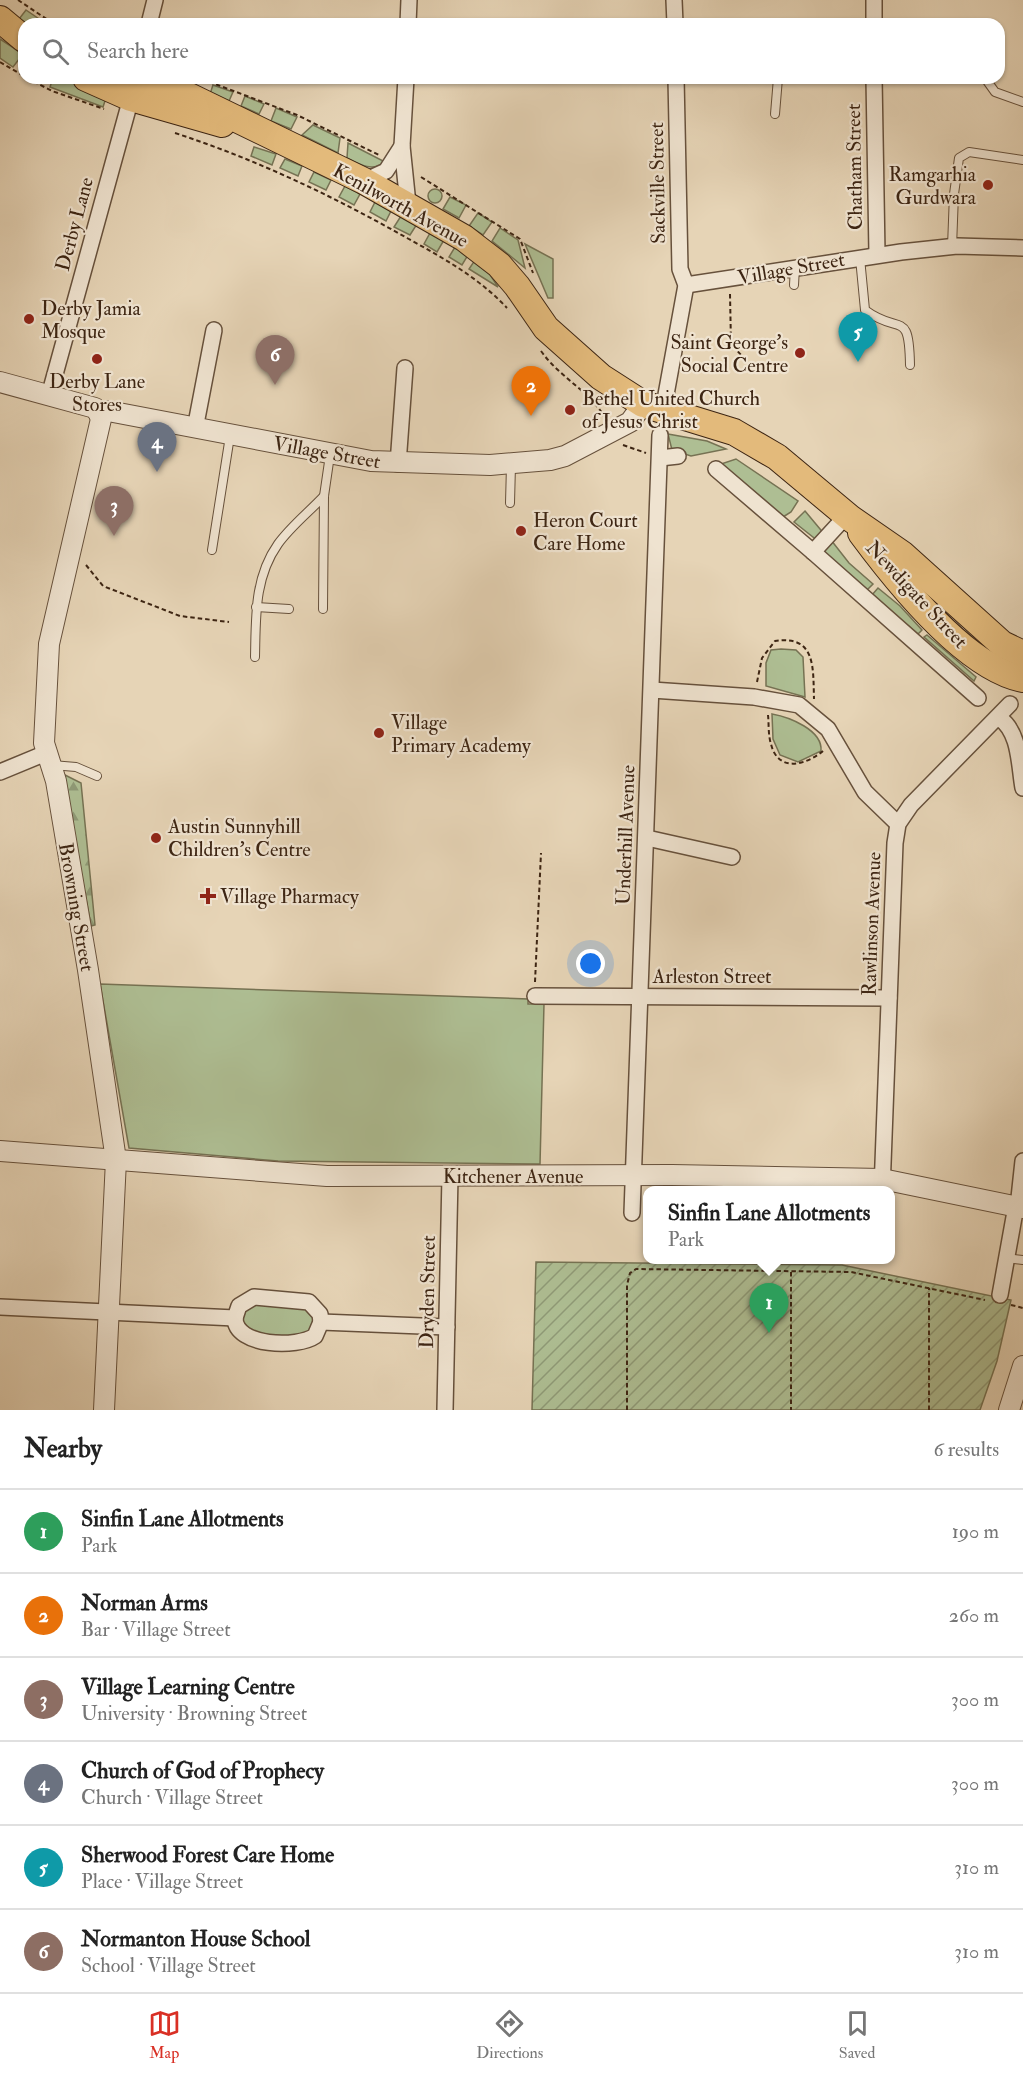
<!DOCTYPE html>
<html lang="en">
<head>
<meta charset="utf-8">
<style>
  body { margin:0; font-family:"IM FELL Double Pica",serif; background:#f2f2f2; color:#222 }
  .you { position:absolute; left:591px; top:964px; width:21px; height:21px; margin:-15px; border:4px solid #fff; border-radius:50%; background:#1a73e8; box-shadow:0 0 0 9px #1a73e833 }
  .badge { display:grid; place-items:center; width:39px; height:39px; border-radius:50%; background:#d93025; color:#fff; font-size:20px; font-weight:700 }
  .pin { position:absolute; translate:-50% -50px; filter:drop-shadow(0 2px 3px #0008) }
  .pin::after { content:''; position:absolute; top:32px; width:21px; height:18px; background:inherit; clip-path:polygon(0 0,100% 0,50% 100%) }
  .popup { position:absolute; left:643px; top:1186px; width:252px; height:78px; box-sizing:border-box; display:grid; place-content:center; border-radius:12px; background:#fff; filter:drop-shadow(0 2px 4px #0005); font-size:20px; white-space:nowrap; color:#767676 }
  .popup b { font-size:22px; color:#222 }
  .popup::after { content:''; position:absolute; left:50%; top:100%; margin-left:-12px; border:12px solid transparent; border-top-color:#fff }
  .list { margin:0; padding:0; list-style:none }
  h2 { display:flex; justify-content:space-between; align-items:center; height:78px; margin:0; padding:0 24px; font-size:26px }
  h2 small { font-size:20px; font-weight:400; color:#767676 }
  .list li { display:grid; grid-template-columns:39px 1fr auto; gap:18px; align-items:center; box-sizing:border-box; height:84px; padding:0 24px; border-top:2px solid #e0e0e0 }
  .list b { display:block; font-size:22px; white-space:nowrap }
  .list p { margin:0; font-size:20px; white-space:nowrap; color:#767676 }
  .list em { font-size:20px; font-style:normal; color:#767676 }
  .icon { flex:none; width:33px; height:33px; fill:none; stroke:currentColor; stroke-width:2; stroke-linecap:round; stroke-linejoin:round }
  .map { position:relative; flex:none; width:1023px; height:1410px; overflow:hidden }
  .search { position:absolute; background:#fff; box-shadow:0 2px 4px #0004; left:18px; right:18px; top:18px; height:66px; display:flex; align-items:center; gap:15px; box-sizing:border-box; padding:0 21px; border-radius:18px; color:#767676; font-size:22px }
  .sheet { height:582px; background:#fff }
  nav { display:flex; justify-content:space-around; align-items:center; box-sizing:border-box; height:84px; border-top:2px solid #e0e0e0; background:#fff; font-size:16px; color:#767676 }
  nav a { display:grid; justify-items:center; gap:3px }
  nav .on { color:#d93025 }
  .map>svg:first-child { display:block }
  .grass { fill:#aebe93; stroke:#767253; stroke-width:1.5 }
  .forest { fill:url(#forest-firs); stroke:#767253; stroke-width:1.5 }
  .garden { fill:url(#garden-furrows); stroke:#767253; stroke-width:1.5 }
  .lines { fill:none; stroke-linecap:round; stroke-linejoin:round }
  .service-casing { stroke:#67513c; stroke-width:10 }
  .minor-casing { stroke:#67513c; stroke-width:18 }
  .tertiary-casing { stroke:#67513c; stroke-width:22 }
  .trunk-casing { stroke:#3d2513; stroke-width:28 }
  .path { stroke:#3d2513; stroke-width:2; stroke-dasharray:4.5 3; stroke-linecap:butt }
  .service { stroke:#efe3d0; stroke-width:8 }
  .minor { stroke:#efe3d0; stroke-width:15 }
  .tertiary { stroke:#efe3d0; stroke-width:20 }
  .trunk { stroke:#e3ba7b; stroke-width:26 }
  .poi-dot { fill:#8f2418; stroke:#efe3d0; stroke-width:2 }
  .labels { text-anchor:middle; stroke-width:4.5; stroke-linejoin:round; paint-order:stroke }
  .street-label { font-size:20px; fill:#3d2513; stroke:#efe3d0 }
  .poi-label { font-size:20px; fill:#3d2513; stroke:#efe3d0; text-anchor:start }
</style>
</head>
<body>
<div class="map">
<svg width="1023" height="1410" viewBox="0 0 1023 1410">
  <defs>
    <pattern id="forest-firs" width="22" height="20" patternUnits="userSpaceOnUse" patternTransform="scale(1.5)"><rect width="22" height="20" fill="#aebe93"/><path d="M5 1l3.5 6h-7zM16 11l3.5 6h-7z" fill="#8f9a77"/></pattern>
    <pattern id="garden-furrows" width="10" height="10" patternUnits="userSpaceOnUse" patternTransform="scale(1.5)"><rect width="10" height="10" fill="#aebe93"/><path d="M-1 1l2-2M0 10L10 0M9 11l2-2" fill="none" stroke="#8f9a77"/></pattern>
  </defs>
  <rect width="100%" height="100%" fill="#e6d4b6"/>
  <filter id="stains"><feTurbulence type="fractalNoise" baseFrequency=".00333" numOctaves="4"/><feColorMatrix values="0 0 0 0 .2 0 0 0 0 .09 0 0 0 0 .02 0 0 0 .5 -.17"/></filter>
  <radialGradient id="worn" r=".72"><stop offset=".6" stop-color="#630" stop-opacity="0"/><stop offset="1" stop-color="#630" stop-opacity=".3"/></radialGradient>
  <g class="grass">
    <polygon points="26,10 42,21 40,24 27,24 19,19"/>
    <polygon points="0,39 23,54 13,67 0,58"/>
    <polygon points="53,78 65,78 106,98 103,107 50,87"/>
    <polygon points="213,85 233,92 229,101 210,94"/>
    <polygon points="245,96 264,104 259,114 241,106"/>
    <polygon points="276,108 297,117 291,129 271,121"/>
    <polygon points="313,125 340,138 338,153 302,135"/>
    <path d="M348,143l39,20c-16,8 -25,3 -40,-5z"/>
    <polygon points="254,147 276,154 272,165 251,156"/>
    <polygon points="285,159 302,166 298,176 280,168"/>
    <polygon points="314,172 331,180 326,190 309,182"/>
    <polygon points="345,186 360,194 354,205 339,197"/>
    <circle cx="435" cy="196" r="7"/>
    <polygon points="450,197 466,205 459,218 443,209"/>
    <polygon points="375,202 391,211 386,221 370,212"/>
    <polygon points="478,213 492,222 483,235 469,226"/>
    <polygon points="401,216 417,224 410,235 394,227"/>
    <polygon points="500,228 518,240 525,268 492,241"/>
    <polygon points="430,233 444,240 437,252 424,244"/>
    <polygon points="525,244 553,259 553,298 548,298"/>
    <polygon points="455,247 468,255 462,265 449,257"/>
    <polygon points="475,260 487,270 498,287 469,269"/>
    <polygon points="668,434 707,441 726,449 691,456 672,450"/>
    <polygon points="736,459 798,501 791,512 783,517 715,466"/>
    <polygon points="805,511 825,535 818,541 794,522"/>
    <polygon points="831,540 849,563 873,584 867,590 822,554"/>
    <polygon points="878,588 900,606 922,630 918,634 872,595"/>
    <polygon points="927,635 976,677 974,681 924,637"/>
    <polygon points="781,649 796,650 803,657 805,697 766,686 766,663 771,650"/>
    <path d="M772,714c17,3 51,16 49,37l-23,11 -18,-7 -7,-16z"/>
    <polygon points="100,984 528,999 528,1004 544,1004 540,1164 278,1161 129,1148"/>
    <polygon points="249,1302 302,1303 316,1316 306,1338 248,1333 239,1315"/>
  </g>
  <polygon class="forest" points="63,774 81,783 95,925 91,926"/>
  <polygon class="garden" points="536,1262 842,1265 1011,1300 997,1361 980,1410 532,1410"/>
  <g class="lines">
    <defs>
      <g id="service">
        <polyline points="985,78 995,92 1023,102"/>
        <polyline points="775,114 778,78"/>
        <polyline points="952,247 954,194 959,158 969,152 1023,160"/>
        <path d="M860,258l5,52c35,26 44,-2 45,55"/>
        <polyline points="794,285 795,267"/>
        <polyline points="510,503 511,465"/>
        <polyline points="212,550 230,436"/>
        <polyline points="256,607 289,609"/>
        <polyline points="323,609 324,496 330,455"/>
        <path d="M255,657c1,-40 -1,-79 23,-113 13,-18 31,-32 46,-48"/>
        <polyline points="52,765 76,767 97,776"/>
        <polyline points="1006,1258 1023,1260"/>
      </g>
      <g id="minor">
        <polyline points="674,0 675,24"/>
        <polyline points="149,24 155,0"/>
        <polyline points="408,24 409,0"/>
        <polyline points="874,24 874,0"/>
        <polyline points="406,78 402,146 408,204"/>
        <polyline points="874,78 877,254"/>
        <polyline points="364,181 386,171 402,146"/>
        <polyline points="686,285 901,252 957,246 1023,248"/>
        <polyline points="49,396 131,98"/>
        <polyline points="663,411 686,285 680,269 676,78"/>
        <polyline points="195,429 214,330"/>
        <polyline points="660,458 678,456"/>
        <polyline points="398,464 405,368"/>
        <polyline points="716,469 813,552 978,698"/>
        <polyline points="813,552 847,515"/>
        <polyline points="652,690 754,697 799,705 828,729 865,792 898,824"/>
        <path d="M999,718c21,13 20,48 24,70"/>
        <polyline points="0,772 46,753"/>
        <polyline points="647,838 732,857"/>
        <polyline points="535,996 889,998"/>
        <polyline points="882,1190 895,843 898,824 911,805 1010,704"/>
        <polyline points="1018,1207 1023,1161"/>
        <polyline points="632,1213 660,435"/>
        <polyline points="1000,1295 1016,1206"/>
        <polyline points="0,1307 235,1318 239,1306 254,1297 309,1302 320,1314 321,1322"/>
        <path d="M235,1318c0,29 63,30 80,18l6,-14 126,5"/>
        <polyline points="445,1410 450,1176"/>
      </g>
      <g id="tertiary">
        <polyline points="0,382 95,408 98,412 108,411 371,461 490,465 550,460 565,456 630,422 643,404"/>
        <polyline points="98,412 101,419 49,644 44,743 56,781 88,970 116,1160 104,1410"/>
        <polyline points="0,1151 327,1176 672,1175 882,1179 1023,1208"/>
        <polyline points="1009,1410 1023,1366"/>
      </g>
      <g id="trunk">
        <polyline points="0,19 24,39"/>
        <polyline points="86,78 131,98 222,124"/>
        <polyline points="140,78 187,95 364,181 464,238 499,265 517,286 546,328 601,377 643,404 734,432 777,457 850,518 902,554 1002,644 1023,654"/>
        <path d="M861,533c34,46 104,135 162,146"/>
      </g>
    </defs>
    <use href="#service" class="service-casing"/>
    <use href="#minor" class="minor-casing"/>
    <use href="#tertiary" class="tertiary-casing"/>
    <use href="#trunk" class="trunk-casing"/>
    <g class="path">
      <polyline points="18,0 54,24"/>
      <polyline points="0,62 24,76"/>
      <polyline points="27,78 52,91 104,109"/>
      <polyline points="202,79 297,115 379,155"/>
      <path d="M175,133c80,26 158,63 232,105 36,20 71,39 100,70"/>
      <polyline points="421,177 520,239 533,273"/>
      <polyline points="730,294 731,344 742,356"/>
      <path d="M541,351c19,27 49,40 64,67"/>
      <polyline points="623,445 646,453"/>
      <polyline points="86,565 103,586 180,616 229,622"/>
      <path d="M757,682l5,-24 13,-17c41,-6 38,26 39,58"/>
      <path d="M768,715c1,9 0,20 3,29 7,29 35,21 52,7"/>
      <polyline points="535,982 541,853"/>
      <polyline points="791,1272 791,1410"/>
      <polyline points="1011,1305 1023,1308"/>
      <polyline points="627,1410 627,1285 630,1273 636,1269 851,1272 985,1300"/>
      <polyline points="929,1410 929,1288"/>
    </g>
    <use href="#service" class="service"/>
    <use href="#minor" class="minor"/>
    <use href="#tertiary" class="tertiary"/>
    <use href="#trunk" class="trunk"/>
  </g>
  <g class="poi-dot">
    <circle cx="988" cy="185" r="6"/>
    <circle cx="29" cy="319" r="6"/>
    <circle cx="800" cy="353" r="6"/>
    <circle cx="97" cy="359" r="6"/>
    <circle cx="570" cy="410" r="6"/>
    <circle cx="521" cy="531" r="6"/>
    <circle cx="379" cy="733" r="6"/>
    <circle cx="156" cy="838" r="6"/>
    <path d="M205 887h6v6h6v6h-6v6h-6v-6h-6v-6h6z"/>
  </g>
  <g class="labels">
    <g class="street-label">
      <text transform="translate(854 167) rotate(-91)" y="7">Chatham Street</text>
      <text transform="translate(657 183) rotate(-91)" y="7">Sackville Street</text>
      <text transform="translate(401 205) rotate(29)" y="7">Kenilworth Avenue</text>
      <text transform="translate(74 224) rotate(-75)" y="7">Derby Lane</text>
      <text transform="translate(791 268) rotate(-10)" y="7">Village Street</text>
      <text transform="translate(327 452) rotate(10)" y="7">Village Street</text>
      <text transform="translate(917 594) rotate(47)" y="7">Newdigate Street</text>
      <text transform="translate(625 835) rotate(-88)" y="7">Underhill Avenue</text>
      <text transform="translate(77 907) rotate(80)" y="7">Browning Street</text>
      <text transform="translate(871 924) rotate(-88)" y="7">Rawlinson Avenue</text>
      <text x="712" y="983">Arleston Street</text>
      <text x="513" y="1183">Kitchener Avenue</text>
      <text transform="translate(427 1292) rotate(-89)" y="7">Dryden Street</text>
    </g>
    <g class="poi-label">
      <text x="976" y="181" text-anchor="end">Ramgarhia<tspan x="976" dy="23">Gurdwara</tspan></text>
      <text x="41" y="315">Derby Jamia<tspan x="41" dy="23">Mosque</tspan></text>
      <text x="788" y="349" text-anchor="end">Saint George's<tspan x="788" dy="23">Social Centre</tspan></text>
      <text x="97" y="388" text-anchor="middle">Derby Lane<tspan x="97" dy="23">Stores</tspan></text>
      <text x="582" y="405">Bethel United Church<tspan x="582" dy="23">of Jesus Christ</tspan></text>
      <text x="533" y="527">Heron Court<tspan x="533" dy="23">Care Home</tspan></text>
      <text x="391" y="729">Village<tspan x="391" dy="23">Primary Academy</tspan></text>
      <text x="168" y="833">Austin Sunnyhill<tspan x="168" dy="23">Children's Centre</tspan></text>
      <text x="220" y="903">Village Pharmacy</text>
    </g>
  </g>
  <rect width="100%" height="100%" filter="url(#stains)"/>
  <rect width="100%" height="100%" fill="url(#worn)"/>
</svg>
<div class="you"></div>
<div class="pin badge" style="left:769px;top:1333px;background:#2e9e5b">1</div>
<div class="popup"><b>Sinfin Lane Allotments</b>Park</div>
<div class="pin badge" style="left:531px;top:416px;background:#e8710a">2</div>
<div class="pin badge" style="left:114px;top:536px;background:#8d6e63">3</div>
<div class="pin badge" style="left:157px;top:472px;background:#6b7280">4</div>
<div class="pin badge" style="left:858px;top:362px;background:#0f9aa8">5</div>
<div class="pin badge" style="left:275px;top:385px;background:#8d6e63">6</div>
<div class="search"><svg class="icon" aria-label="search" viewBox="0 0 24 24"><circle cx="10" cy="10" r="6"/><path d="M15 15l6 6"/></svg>Search here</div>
</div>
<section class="sheet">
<h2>Nearby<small>6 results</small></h2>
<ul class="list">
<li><span class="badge" style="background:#2e9e5b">1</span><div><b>Sinfin Lane Allotments</b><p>Park</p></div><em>190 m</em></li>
<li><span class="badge" style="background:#e8710a">2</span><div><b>Norman Arms</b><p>Bar · Village Street</p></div><em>260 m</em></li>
<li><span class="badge" style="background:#8d6e63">3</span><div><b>Village Learning Centre</b><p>University · Browning Street</p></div><em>300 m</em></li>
<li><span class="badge" style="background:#6b7280">4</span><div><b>Church of God of Prophecy</b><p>Church · Village Street</p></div><em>300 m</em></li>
<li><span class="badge" style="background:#0f9aa8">5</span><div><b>Sherwood Forest Care Home</b><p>Place · Village Street</p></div><em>310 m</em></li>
<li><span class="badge" style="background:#8d6e63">6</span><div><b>Normanton House School</b><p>School · Village Street</p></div><em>310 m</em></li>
</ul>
</section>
<nav>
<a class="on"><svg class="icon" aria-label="map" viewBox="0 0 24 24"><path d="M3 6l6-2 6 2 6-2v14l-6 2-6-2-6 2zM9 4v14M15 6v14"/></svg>Map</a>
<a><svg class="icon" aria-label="directions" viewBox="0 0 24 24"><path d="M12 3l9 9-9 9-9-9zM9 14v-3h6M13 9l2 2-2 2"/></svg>Directions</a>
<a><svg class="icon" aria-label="saved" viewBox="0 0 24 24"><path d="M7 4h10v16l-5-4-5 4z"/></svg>Saved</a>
</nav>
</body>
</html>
